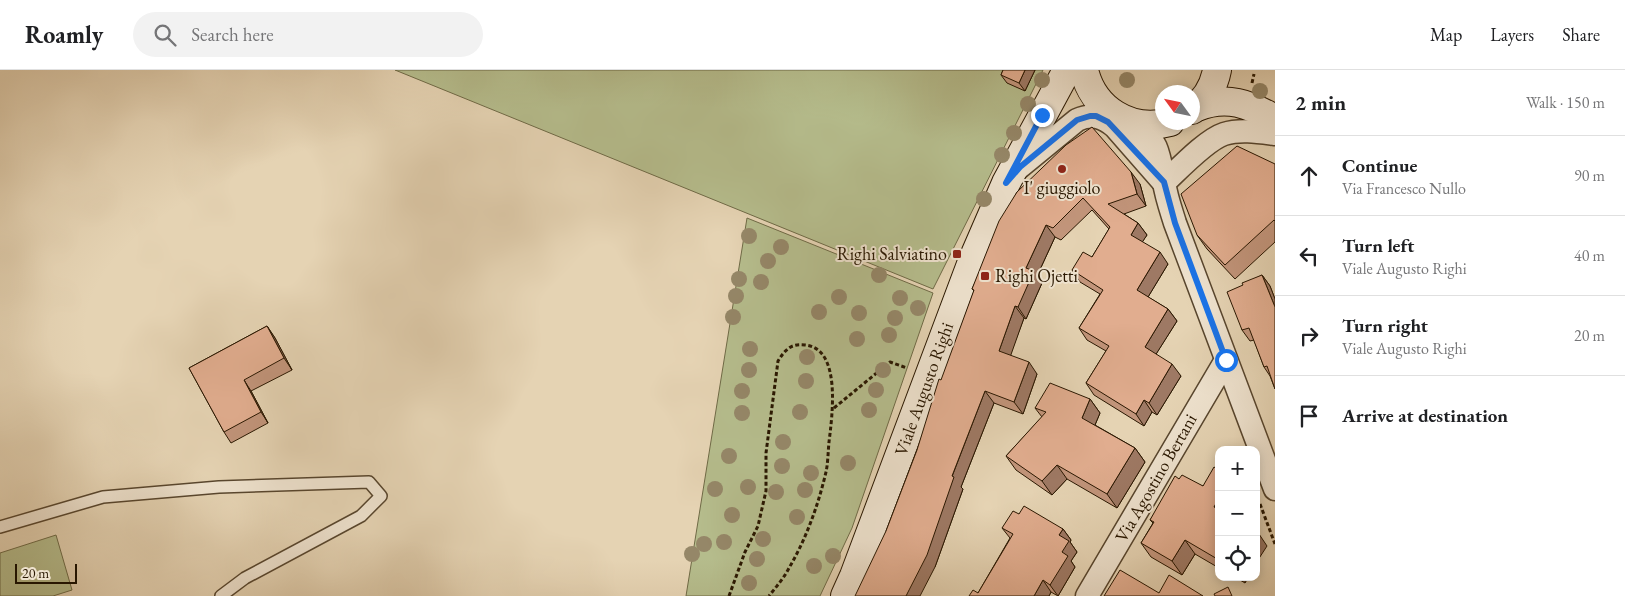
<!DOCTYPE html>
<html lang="en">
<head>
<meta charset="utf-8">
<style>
  body { margin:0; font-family:"EB Garamond",serif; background:#f2f2f2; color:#202124 }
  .controls { position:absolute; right:15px; bottom:15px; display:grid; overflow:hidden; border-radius:10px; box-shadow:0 2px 12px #0003 }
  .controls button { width:45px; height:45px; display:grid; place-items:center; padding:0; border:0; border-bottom:1px solid #e0e0e0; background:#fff; color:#202124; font:25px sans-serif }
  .compass { position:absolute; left:1155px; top:15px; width:45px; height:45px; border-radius:50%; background:#fff; box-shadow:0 2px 12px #0003; rotate:303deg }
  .scale { position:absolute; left:15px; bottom:12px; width:62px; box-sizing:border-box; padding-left:5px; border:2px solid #291701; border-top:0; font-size:14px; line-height:18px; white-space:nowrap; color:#291701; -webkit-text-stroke:4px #eee2ce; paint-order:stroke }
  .stop { position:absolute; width:15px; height:15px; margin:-11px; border:4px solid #1a73e8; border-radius:50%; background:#fff }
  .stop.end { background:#1a73e8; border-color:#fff; box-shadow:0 1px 5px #0008 }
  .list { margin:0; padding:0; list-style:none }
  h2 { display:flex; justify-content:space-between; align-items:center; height:65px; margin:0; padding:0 20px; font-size:21px }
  h2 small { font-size:16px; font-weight:400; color:#757577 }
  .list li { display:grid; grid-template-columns:32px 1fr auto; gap:15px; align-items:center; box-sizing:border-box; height:80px; padding:0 20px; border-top:1px solid #e0e0e0 }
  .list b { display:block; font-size:19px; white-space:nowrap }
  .list p { margin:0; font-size:16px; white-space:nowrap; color:#757577 }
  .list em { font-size:16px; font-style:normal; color:#757577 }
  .icon { flex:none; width:28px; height:28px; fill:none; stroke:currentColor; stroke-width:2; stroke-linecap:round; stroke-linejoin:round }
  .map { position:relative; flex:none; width:1275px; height:526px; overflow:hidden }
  header { display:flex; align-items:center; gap:30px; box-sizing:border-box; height:70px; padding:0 25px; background:#fff; border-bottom:1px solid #e0e0e0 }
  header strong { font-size:24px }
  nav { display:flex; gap:28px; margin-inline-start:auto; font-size:18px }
  .search { width:350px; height:45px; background:#f2f2f2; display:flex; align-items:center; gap:12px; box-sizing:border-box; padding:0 18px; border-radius:28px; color:#757577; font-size:19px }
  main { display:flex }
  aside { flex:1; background:#fff }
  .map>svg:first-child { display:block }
  .green { fill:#b5bc8c; stroke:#6f6a46 }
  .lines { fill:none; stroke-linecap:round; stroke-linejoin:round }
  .service-casing { stroke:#58462e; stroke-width:14 }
  .minor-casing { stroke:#58462e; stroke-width:25 }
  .secondary-casing { stroke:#291701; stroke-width:30 }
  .path { stroke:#291701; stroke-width:3; stroke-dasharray:4 2.5; stroke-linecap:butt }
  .service { stroke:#eee2ce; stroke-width:11 }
  .minor { stroke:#eee2ce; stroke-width:22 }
  .secondary { stroke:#eee2ce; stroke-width:28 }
  .tree { fill:#958768 }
  .wall { fill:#c2957b; stroke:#291701 }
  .shaded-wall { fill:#9e7964; stroke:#291701 }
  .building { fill:#e1ad8f; stroke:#291701 }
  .route { stroke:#1a73e8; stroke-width:6 }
  .poi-dot { fill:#8f2418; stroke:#eee2ce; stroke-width:2 }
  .labels { text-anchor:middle; stroke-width:4; stroke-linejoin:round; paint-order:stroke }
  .poi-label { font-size:18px; fill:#291701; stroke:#eee2ce }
  .street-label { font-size:18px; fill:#291701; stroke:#eee2ce }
</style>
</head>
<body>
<header>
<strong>Roamly</strong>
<div class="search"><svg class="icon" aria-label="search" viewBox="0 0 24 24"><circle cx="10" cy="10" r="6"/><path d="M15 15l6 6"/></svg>Search here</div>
<nav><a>Map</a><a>Layers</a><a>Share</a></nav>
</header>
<main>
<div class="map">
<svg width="1275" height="526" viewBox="0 0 1275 526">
  <rect width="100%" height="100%" fill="#e5d3b3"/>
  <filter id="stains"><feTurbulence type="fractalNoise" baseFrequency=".004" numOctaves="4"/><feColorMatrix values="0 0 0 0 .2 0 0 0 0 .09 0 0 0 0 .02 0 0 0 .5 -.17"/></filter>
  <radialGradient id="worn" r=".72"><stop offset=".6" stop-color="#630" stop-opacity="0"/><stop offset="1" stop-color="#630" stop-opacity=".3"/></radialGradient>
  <g class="green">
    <polygon points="395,0 1043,0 933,219"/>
    <polygon points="747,148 933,223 852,458 820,526 686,526"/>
    <polygon points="56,465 72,520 53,526 0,526 0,483"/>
  </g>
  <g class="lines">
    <defs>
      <polyline id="service" points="0,457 103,427 219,417 369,412 381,426 361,446 245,508 221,526"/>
      <g id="minor">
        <path d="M1137,54c22,18 22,32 27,58 2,14 7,28 11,41l100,266"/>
        <path d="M1016,100l61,-50c15,-7 26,-3 38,7l49,56"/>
        <path d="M1164,113c15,-14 42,-43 60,-49 16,-5 35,-2 51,0"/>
        <polyline points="1087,526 1226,290"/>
      </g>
      <g id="secondary">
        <path d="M1084,0c9,39 46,63 86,52"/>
        <path d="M1197,37c30,-12 52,-3 78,12"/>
        <path d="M1192,40c13,-9 22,-24 25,-40"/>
        <polyline points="845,526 854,506 973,189 1006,113 1067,0"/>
      </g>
    </defs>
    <use href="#service" class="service-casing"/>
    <use href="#minor" class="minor-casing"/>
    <use href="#secondary" class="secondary-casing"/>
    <g class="path">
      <polyline points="1252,13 1254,4"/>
      <polyline points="834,338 890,292 907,298"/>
      <polyline points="1260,434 1275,474"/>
      <path d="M729,526l16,-44 13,-26 8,-35v-38l12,-92c7,-11 13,-18 27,-16 37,3 27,72 24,97 -1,10 -1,21 -3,30 -8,34 -20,67 -37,96 -5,10 -13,19 -20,28"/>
    </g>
    <use href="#service" class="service"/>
    <use href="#minor" class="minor"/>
    <use href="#secondary" class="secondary"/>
  </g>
  <g class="tree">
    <circle cx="1042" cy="10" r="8"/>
    <circle cx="1127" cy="10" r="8"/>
    <circle cx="1260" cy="21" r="8"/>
    <circle cx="1028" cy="34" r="8"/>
    <circle cx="1014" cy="63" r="8"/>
    <circle cx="1002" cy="85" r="8"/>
    <circle cx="984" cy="129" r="8"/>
    <circle cx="749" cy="166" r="8"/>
    <circle cx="781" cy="177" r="8"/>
    <circle cx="768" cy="191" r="8"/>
    <circle cx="879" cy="205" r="8"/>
    <circle cx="739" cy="209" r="8"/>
    <circle cx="761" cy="212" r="8"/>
    <circle cx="736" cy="226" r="8"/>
    <circle cx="839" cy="227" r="8"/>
    <circle cx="900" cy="228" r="8"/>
    <circle cx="918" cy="238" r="8"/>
    <circle cx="819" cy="242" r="8"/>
    <circle cx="859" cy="243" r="8"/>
    <circle cx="733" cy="247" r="8"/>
    <circle cx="895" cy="248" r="8"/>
    <circle cx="889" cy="265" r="8"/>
    <circle cx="857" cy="269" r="8"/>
    <circle cx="750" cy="279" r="8"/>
    <circle cx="807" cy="287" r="8"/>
    <circle cx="749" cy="300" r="8"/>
    <circle cx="883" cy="300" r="8"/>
    <circle cx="806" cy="311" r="8"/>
    <circle cx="876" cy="320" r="8"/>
    <circle cx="742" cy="321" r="8"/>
    <circle cx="869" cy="340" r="8"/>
    <circle cx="800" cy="342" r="8"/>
    <circle cx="742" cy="343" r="8"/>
    <circle cx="783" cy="372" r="8"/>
    <circle cx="729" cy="386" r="8"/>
    <circle cx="848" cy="393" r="8"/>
    <circle cx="782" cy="396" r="8"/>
    <circle cx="811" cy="403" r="8"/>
    <circle cx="748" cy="417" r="8"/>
    <circle cx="715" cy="419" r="8"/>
    <circle cx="805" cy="420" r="8"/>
    <circle cx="776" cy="422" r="8"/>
    <circle cx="732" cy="445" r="8"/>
    <circle cx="797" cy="447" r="8"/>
    <circle cx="763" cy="469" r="8"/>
    <circle cx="724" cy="472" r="8"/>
    <circle cx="704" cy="474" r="8"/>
    <circle cx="692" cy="484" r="8"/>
    <circle cx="833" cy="486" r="8"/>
    <circle cx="757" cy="489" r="8"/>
    <circle cx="814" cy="496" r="8"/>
    <circle cx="749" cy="513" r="8"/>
  </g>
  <g class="wall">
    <polygon points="1003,0 1035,0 1025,21 1007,13 1001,5"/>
    <polygon points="1275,94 1275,172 1235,209 1207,179 1197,165"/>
    <polygon points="1140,114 1146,136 1124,144 1138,153 1147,165 1142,172 1168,194 1148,227 1168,239 1177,251 1156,284 1181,306 1157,345 1152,342 1144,356 1094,325 1086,313 1106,281 1087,270 1079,258 1100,224 1080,212 1072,200 1092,187 1109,159 1092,140 1061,170 1055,167 1037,206 1042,213 1026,249 1024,248 1010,285 1037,304 1023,344 994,333 961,417 963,419 935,497 886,461 917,380 974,221 972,219 1017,122"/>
    <polygon points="1262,205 1270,216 1275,229 1275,319 1270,306 1264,297 1254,270 1250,271 1242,260 1243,215"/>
    <polygon points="267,256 275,268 292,300 251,321 268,353 231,373 224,362 189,298"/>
    <polygon points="1090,329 1100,343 1095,355 1135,378 1145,392 1117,438 1067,409 1052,425 1016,400 1006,386 1042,347 1035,338"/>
    <polygon points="1219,400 1219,498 1195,484 1182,505 1151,487 1141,473 1153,453 1150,450 1179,409 1203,416"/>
    <polygon points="1019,444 1063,459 1071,470 1070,472 1077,482 1071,491 1075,497 1058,526 1051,522 1049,526 969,526 978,523 1010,468 1002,458"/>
    <polygon points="1235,507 1248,507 1245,513"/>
  </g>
  <g class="shaded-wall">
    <polygon points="1025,0 1035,0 1025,21 1019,13"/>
    <polygon points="1131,102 1140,114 1146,136 1137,124"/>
    <polygon points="1138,153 1147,165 1139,177 1131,165"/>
    <polygon points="1046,155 1055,167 1037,206 1042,213 1026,249 1018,237 1026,198"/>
    <polygon points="1160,182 1168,194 1145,232 1137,220"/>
    <polygon points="1262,205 1270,216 1275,229 1275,237"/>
    <polygon points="1015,236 1024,248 1008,293 999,281"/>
    <polygon points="1168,239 1177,251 1153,289 1145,277"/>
    <polygon points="267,256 275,268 292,300 284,288"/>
    <polygon points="1029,292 1037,304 1023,344 1014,332"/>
    <polygon points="1172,294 1181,306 1157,345 1149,333"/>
    <polygon points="244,310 251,321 268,353 261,342"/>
    <polygon points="985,321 994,333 961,417 963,419 935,497 920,526 906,526"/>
    <polygon points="1090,329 1100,343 1092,362 1082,348"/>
    <polygon points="1144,330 1152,342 1144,356 1136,344"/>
    <polygon points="1135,378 1145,392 1117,438 1107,424"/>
    <polygon points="1057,395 1067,409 1052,425 1042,411"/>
    <polygon points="1219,428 1219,444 1214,437"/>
    <polygon points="1063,459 1071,470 1070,472 1077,482 1071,491 1075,497 1058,526 1050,515 1062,482 1059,465"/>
    <polygon points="1257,461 1267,476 1256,493 1256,462"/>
    <polygon points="1185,470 1195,484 1182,505 1172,491"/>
    <polygon points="1241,507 1248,507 1245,513"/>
    <polygon points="1043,510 1051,522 1049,526 1034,526"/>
  </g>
  <g class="building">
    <polygon points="1003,0 1025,0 1019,13 1001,5"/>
    <polygon points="1092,57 1131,102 1137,124 1108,134 1138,153 1131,165 1160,182 1137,220 1168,239 1145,277 1172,294 1149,333 1144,330 1136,344 1086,313 1109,276 1079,258 1103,220 1072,200 1083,182 1092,187 1110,157 1083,128 1053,158 1046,155 1026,198 1034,201 1018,237 1015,236 999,281 1029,292 1014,332 985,321 952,406 954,407 927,485 906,526 855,526 886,461 917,380 939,309 941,310 974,220 972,219 999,151 1017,122 1066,75"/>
    <polygon points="1237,76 1275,94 1275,151 1274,150 1225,195 1197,165 1181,124"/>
    <polygon points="1262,205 1275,237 1275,319 1267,296 1264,297 1249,258 1242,260 1227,222 1243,215 1242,213"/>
    <polygon points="267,256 284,288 244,310 261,342 224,362 189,298"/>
    <polygon points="1050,313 1090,329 1082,348 1135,378 1107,424 1057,395 1042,411 1006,386 1046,342 1035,338"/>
    <polygon points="1214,397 1219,400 1219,428 1214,437 1219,439 1219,490 1185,470 1172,491 1141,473 1154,452 1150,450 1175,406 1179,409 1182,405 1203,416"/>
    <polygon points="1024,436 1063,459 1059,465 1069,471 1062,482 1068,486 1050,515 1043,510 1034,526 969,526 973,520 978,523 1013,464 1002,458 1013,441 1019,444"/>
    <polygon points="1120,500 1159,523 1169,505 1203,526 1104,526"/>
    <polygon points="1228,517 1232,526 1215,526 1214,524"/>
  </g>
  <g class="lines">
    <polyline class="route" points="1042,45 1006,113 1020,97 1077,50 1090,46 1096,46 1108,52 1164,112 1175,153 1226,290"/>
  </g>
  <g class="poi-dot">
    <circle cx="1062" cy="99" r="5"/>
    <rect x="952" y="179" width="10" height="10" rx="2.5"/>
    <rect x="980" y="201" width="10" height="10" rx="2.5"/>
  </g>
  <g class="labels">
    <g class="poi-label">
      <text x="1062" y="124">I' giuggiolo</text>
      <text x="947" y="190" text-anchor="end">Righi Salviatino</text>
      <text x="995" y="212" text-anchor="start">Righi Ojetti</text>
    </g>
    <g class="street-label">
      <text transform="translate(924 319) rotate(-70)" y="6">Viale Augusto Righi</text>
      <text transform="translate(1156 408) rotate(-60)" y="6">Via Agostino Bertani</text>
    </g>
  </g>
  <rect width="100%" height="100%" filter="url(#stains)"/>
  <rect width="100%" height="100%" fill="url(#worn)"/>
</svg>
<div class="controls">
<button>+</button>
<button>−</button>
<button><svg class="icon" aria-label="locate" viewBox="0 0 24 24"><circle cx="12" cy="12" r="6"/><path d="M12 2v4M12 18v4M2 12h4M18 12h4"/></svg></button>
</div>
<svg class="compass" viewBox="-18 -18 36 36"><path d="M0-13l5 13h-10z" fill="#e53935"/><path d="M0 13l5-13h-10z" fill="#757577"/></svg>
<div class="scale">20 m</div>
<div class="stop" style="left:1226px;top:290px"></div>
<div class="stop end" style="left:1042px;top:45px"></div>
</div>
<aside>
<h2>2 min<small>Walk · 150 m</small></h2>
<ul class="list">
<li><svg class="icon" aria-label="ahead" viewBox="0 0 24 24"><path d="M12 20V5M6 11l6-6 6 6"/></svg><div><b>Continue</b><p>Via Francesco Nullo</p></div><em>90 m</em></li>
<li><svg class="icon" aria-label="left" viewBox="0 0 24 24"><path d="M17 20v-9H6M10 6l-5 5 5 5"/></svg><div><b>Turn left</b><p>Viale Augusto Righi</p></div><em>40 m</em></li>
<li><svg class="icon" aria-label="right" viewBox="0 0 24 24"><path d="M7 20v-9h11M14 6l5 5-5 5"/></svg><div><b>Turn right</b><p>Viale Augusto Righi</p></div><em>20 m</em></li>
<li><svg class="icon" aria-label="arrive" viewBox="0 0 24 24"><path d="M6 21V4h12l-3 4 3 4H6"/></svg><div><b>Arrive at destination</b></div></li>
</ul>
</aside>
</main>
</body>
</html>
